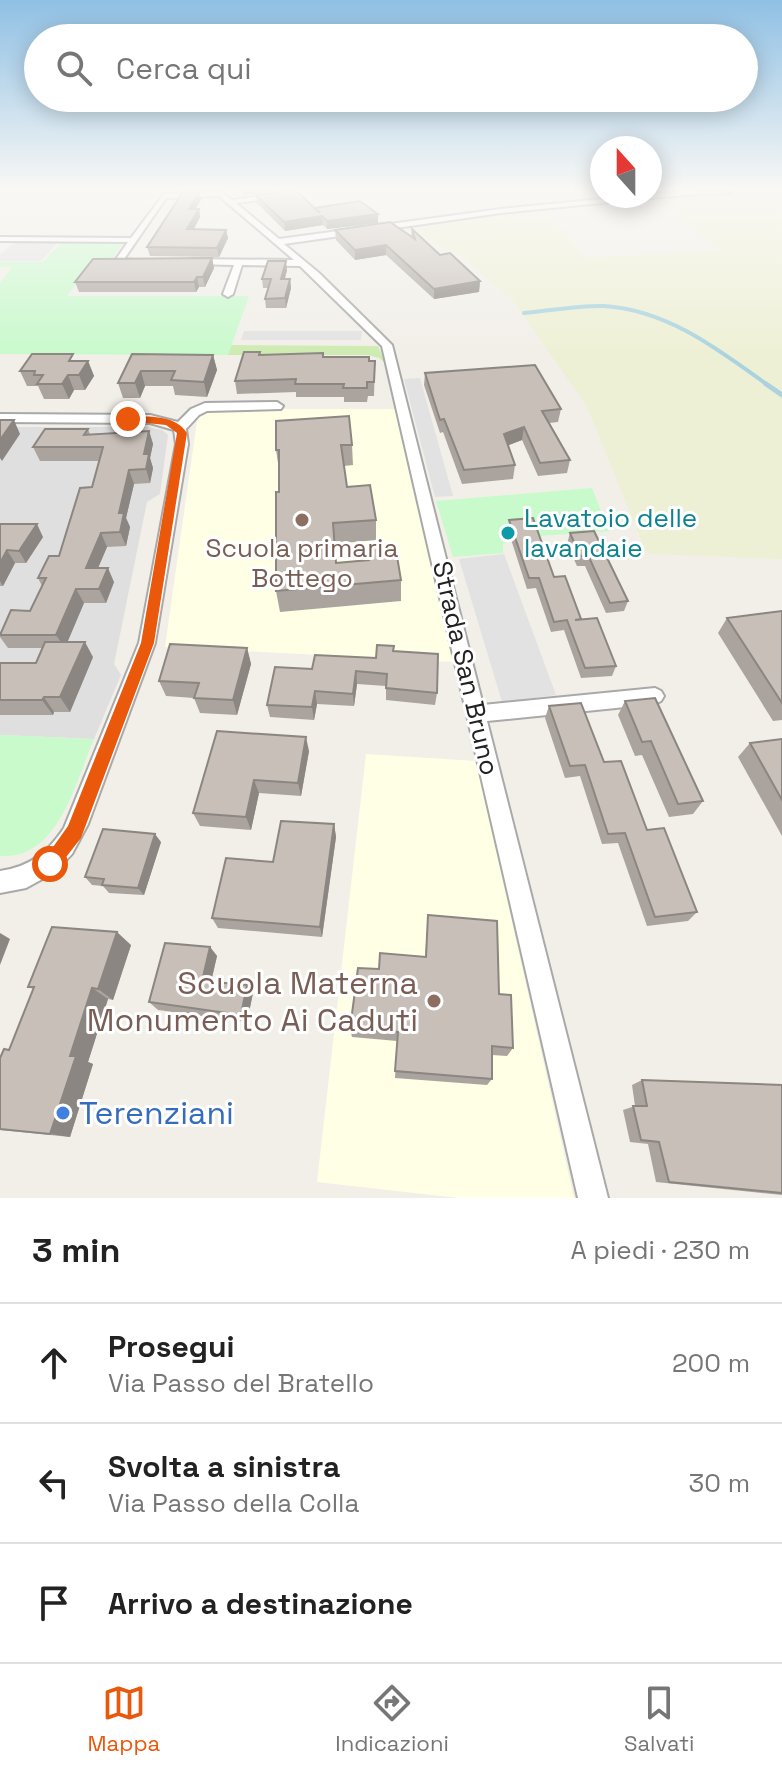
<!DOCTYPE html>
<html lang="it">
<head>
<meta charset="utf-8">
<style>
  body { margin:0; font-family:"Space Grotesk",sans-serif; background:#f2f2f2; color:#222 }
  .compass { position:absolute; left:590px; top:136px; width:72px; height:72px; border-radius:50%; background:#fff; box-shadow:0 4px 20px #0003; rotate:339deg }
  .stop { position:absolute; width:24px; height:24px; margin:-18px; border:6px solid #ea580c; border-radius:50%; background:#fff }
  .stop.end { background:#ea580c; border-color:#fff; box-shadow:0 2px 8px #0008 }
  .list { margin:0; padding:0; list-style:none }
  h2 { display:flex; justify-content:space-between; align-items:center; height:104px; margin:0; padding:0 32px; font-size:34px }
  h2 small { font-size:26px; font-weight:400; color:#767676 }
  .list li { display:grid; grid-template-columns:52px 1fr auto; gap:24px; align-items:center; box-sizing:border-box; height:120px; padding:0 32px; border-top:2px solid #e0e0e0 }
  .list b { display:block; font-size:30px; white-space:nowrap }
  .list p { margin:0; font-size:26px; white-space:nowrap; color:#767676 }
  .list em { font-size:26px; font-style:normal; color:#767676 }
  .icon { flex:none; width:44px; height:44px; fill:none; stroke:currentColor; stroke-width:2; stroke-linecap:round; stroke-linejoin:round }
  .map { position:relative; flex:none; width:782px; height:1198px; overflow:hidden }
  .search { position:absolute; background:#fff; box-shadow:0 4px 20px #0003; left:24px; right:24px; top:24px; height:88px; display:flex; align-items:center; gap:20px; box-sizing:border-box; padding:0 28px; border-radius:44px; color:#767676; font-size:30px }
  .sheet { height:464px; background:#fff }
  nav { display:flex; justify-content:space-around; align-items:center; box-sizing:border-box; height:112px; border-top:2px solid #e0e0e0; background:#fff; font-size:22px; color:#767676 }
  nav a { display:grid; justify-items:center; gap:4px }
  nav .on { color:#ea580c }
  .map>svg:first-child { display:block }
  .residential { fill:#e0dfdf }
  .education { fill:#ffffe5 }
  .farmland { fill:#eef0d5 }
  .grass { fill:#cdebb0 }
  .park { fill:#c8facc }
  .parking { fill:#e2e2e2 }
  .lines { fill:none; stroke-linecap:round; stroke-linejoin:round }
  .stream-far1 { stroke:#aad3df; stroke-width:4 }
  .stream { stroke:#aad3df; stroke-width:5 }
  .minor-casing { stroke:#a9a9a9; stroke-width:4 }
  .minor { fill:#fff; fill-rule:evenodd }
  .wall { fill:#aba49e }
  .shaded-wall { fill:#8b8681 }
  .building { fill:#c7bfb8; stroke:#8b8681; stroke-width:2 }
  .route { fill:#ea580c }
  .education-dot { fill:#8d6e63; stroke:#fff; stroke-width:3 }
  .culture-dot { fill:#0f9aa8; stroke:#fff; stroke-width:3 }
  .shop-dot { fill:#3f7fe0; stroke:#fff; stroke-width:3 }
  .labels { text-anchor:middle; stroke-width:6; stroke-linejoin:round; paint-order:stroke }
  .culture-label { font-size:26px; fill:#0d838f; stroke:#fff; text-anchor:start }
  .education-label { font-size:26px; fill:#785e54; stroke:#fff }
  .street-label { font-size:26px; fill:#222; stroke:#fff }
  .near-education-label { font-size:32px; fill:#785e54; stroke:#fff; text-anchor:end }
  .near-shop-label { font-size:32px; fill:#366cbe; stroke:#fff; text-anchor:start }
</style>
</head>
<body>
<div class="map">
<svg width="782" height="1198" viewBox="0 0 782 1198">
  <rect width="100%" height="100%" fill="#f2efe9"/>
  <polygon class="residential" points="0,427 148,427 162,430 168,435 160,494 147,502 114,664 121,675 94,739 0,735"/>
  <g class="education">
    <polygon points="215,409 396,409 454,662 165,647 197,421 200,413"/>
    <polygon points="366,754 476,761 574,1198 458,1198 317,1182"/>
  </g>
  <polygon class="farmland" points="699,194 782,198 782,559 647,554 587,407 511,298 462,257 402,228 546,210 586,258 719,250 651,198"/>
  <polygon class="grass" points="231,345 378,346 386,364 379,358 368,355 228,355"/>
  <g class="park">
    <polygon points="63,241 125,241 108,264 91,264 67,296 249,296 228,355 0,354 0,283 12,267 0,267 0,262 43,262"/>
    <polygon points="592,488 609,531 540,536 540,540 503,543 503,553 453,557 436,501"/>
    <path d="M0,735l94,4c-19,43 -35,121 -94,117z"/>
  </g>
  <g class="parking">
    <polygon points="15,242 58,242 41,261 0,261 0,255"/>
    <polygon points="244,331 362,331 361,340 241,340"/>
    <polygon points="420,378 453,496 435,497 404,379"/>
    <polygon points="504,554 556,695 502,702 459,559"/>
  </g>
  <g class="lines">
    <path class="stream-far1" d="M524,313c26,-2 54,-8 80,-7 64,4 115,44 165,80"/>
    <polyline class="stream" points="766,384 782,395"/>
    <defs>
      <g id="minor">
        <polygon points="683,191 732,193 683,195 501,213 284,244 319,273 392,345 483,705 655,688 661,691 664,696 661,701 655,704 487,721 608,1198 578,1198 382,346 300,266 242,265 233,294 228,297 223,294 234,265 188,264 187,262 191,259 294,260 219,196 166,198 124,259 135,260 136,262 132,265 114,262 128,242 0,241 0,237 131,238 164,194 221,192 232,200 279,194 276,198 236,203 279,239 501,209"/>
        <path d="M277,402l6,4 -2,3 -74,2 -8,4 -13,14 2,15 -33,199 -67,181 -16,30 -17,18 -29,16 -26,5v-22c30,-4 48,-19 64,-43l75,-185 37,-199 -2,-14 -24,-7 -150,-1v-8l150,1 28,7 13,-13 14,-6z"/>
      </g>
    </defs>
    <use href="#minor" class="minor-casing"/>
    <use href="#minor" class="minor"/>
  </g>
  <g class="wall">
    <polygon points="199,192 201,200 195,209 199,209 200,217 194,229 226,230 228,238 219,257 150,256 147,247"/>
    <polygon points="256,195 315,209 378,223 327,229 323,225 285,231 257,203"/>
    <polygon points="412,229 440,255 480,281 479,292 434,299 386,255 355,260 336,240 335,230 411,237"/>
    <polygon points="212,258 214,268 205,287 199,287 196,292 79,292 75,282"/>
    <polygon points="287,270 285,279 290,279 291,288 286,308 266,308 265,299 268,288 263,288 262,279"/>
    <polygon points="260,352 261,355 323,353 324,357 375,361 374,396 368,396 367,402 344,402 344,397 296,397 296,392 237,394 235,381"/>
    <polygon points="132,354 213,355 217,370 207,397 175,395 173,386 145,386 140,398 123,398 118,383"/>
    <polygon points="76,361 88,361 94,376 85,390 74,390 69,399 44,399 38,386 27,386 20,371"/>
    <polygon points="425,373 561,409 558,422 549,423 570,460 567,473 538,476 522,440 508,445 515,465 513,479 462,484 443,432 440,433 424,385"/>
    <polygon points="88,429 90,434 149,431 153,444 150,458 153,468 150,483 134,484 126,518 130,527 126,546 107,547 98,568 114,582 106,603 84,603 67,642 93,657 70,712 54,712 53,715 0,715 0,663 36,663 42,648 8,648 0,637 0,632 30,611 42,586 38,578 59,556 92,487 99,461 40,461 33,447"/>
    <polygon points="352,445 353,465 344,466 347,487 376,520 376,540 334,544 336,563 368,560 367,546 401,580 401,601 280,612 276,591 279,492 279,470 276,450"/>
    <polygon points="509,520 554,577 581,619 616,666 612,676 581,678 564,630 551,632 536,588 527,589 508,530"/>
    <polygon points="0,524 43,537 26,563 15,563 3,586 0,586"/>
    <polygon points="570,533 628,601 624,611 606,613 585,566 577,566 567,544"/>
    <polygon points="782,611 782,720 773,721 718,633 727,618"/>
    <polygon points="247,648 251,664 237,715 200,713 194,698 166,696 159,681"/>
    <polygon points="394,651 437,693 435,705 386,700 386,686 357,684 354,706 317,704 314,720 270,717 267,705"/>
    <polygon points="625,701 703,801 693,814 669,817 642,755 635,756 618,715"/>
    <polygon points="549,706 604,762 647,830 697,912 688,921 647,926 618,843 602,844 580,776 565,778 545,718"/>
    <polygon points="217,731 309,751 301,796 259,793 251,830 200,826 193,813"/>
    <polygon points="782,739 782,836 738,757 750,743"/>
    <polygon points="334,824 336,837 322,937 218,928 212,918 273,862"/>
    <polygon points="161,842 144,895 109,893 103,886 92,885 85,877"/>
    <polygon points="428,915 499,994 513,1048 507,1056 492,1055 492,1079 487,1085 395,1078 397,1041 352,1037 350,1029 379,969 425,957"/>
    <polygon points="131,945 113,1000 108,999 88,1062 93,1064 70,1137 0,1130 0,1058 9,1050 33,989 28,987"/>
    <polygon points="210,947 217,956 211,982 247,985 253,993 247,1022 158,1010 149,1002"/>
    <polygon points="642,1080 782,1085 782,1195 656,1182 648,1144 630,1142 623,1110 635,1106 632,1085"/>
  </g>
  <g class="shaded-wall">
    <polygon points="242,189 286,189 243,195"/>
    <polygon points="199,192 201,200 191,217 189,209"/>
    <polygon points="199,209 200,217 189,238 187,229"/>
    <polygon points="378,214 378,223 327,229 327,221"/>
    <polygon points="322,216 323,225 285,231 284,222"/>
    <polygon points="226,230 228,238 219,257 217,248"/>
    <polygon points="386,245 386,255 355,260 355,250"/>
    <polygon points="212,258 214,268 205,287 203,277"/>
    <polygon points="286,261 287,270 282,288 281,279"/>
    <polygon points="197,277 199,287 196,292 194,282"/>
    <polygon points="290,279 291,288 286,308 285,298"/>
    <polygon points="480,281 479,292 434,299 434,289"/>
    <polygon points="213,355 217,370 207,397 204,382"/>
    <polygon points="88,361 94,376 85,390 79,375"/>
    <polygon points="141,371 145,386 140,398 135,383"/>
    <polygon points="68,375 74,390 69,399 62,384"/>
    <polygon points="14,420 20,434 2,461 0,458 0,440"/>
    <polygon points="524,427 522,440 502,448 504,434"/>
    <polygon points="149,431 153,444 150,458 153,468 150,483 146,469 144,454"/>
    <polygon points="129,470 134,484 126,518 130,527 126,546 120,532 119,513"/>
    <polygon points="37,524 43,537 26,563 19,551"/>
    <polygon points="101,533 107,547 92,582 86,568"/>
    <polygon points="7,550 15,563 3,586 0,581 0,563"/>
    <polygon points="108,568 114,582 106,603 99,589"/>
    <polygon points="76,589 84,603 65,648 56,635"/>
    <polygon points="85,642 93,657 70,712 60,697"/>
    <polygon points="247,648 251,664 237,715 233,700"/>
    <polygon points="356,671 357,684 354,706 353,694"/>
    <polygon points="315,691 317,704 314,720 312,707"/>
    <polygon points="44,697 54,712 53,715 42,700"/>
    <polygon points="306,737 309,751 301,796 298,783"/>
    <polygon points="254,780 259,793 251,830 246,817"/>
    <polygon points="334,824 336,837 322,937 320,927"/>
    <polygon points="155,834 161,842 144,895 138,888"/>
    <polygon points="117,932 131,945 113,1000 98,989"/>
    <polygon points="0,933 10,939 0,965"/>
    <polygon points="210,947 217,956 209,990 202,981"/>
    <polygon points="247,985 253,993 247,1022 241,1015"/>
    <polygon points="92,988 108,999 88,1062 93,1064 70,1137 50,1134 70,1056"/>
  </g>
  <g class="building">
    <polygon points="295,190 320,213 315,208 360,201 378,214 327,221 322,216 284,222 256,195"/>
    <polygon points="183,192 199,192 189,209 199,209 187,229 226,230 217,248 147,247"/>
    <polygon points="390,222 415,239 412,229 440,255 450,253 480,281 434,289 386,245 355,250 335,230"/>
    <polygon points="212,258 203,277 197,277 194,282 75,282 93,259"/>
    <polygon points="268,261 286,261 281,279 290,279 285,298 265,299 271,279 262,279"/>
    <polygon points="244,352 260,352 259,355 323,353 323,357 369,357 369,361 375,361 374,382 367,382 367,388 343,388 344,384 295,384 296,379 235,381"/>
    <polygon points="32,354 73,354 69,361 88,361 79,375 68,375 62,384 37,384 43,375 34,375 35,371 20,371"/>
    <polygon points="132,354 213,355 204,382 171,380 175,371 141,371 135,383 118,383"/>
    <polygon points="535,365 561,409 542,411 570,460 540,463 524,427 504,434 515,465 464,470 444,419 440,420 425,373"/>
    <polygon points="349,416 352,445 341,445 347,487 370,485 376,520 333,523 336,563 369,560 367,546 395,544 401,580 276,591 276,492 279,492 279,450 276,450 276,421"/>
    <polygon points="0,420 14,420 0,440"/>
    <polygon points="45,429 88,429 84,435 149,431 144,454 149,454 146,469 129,470 119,513 124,513 120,532 101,533 86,568 108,568 99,589 76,589 56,635 0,635 11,610 30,611 46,578 38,578 49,556 59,556 80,488 92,487 103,447 33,447"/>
    <polygon points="533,518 554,577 565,576 581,619 575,620 597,618 616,666 585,668 567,620 554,622 539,578 529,578 509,520"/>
    <polygon points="0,524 37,524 19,551 7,550 0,563"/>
    <polygon points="594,531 628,601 610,603 588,555 580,556 570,533"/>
    <polygon points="782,611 782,703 727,618"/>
    <polygon points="45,642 85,642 60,697 44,697 42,700 0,700 0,663 36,663"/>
    <polygon points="170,644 247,648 233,700 194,698 199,683 159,681"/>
    <polygon points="377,645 394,646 393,651 438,654 437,693 386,688 387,674 356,671 353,694 315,691 312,707 267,705 275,667 312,669 315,655 376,658"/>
    <polygon points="655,698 703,801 678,804 651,741 642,742 625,701"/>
    <polygon points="581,703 604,762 621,761 647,830 664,828 697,912 655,917 625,833 608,834 585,765 570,766 549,706"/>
    <polygon points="217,731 306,737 298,783 254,780 246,817 193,813"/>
    <polygon points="782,739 782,800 750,743"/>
    <polygon points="281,821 334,824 320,927 212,918 226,858 273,862"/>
    <polygon points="103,829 155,834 138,888 102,885 104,879 85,877"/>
    <polygon points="428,915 497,921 499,994 511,995 513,1048 492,1046 492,1079 395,1071 398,1032 350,1029 358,968 379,969 380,953 426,957"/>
    <polygon points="52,927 117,932 98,989 92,988 70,1056 76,1056 50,1134 0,1129 0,1058 4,1049 9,1050 34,987 28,987"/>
    <polygon points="165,943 210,947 202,981 247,985 241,1015 149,1002"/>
    <polygon points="642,1080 782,1085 782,1193 669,1182 659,1142 641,1140 633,1106 647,1106"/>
  </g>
  <linearGradient id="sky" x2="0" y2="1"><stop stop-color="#8fc0e4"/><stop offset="0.53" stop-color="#f9f8f5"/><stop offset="1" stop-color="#f9f8f5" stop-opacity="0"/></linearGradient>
  <rect width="782" height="357" fill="url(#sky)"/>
  <path class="route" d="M128,416c20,1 47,-2 59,17l-33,210 -73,195 -25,32 -6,2 -6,-2 -3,-6 27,-38 73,-183 36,-210 -11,-8 -41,-4z"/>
  <g class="education-dot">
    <circle cx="302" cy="520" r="8"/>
    <circle cx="434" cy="1001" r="8"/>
  </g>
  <circle class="culture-dot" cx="508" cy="533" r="8"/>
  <circle class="shop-dot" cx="63" cy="1113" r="8"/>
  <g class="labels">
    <g class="culture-label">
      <text x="524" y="527">Lavatoio delle<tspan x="524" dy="30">lavandaie</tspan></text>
    </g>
    <g class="education-label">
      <text x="302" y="557">Scuola primaria<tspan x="302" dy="30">Bottego</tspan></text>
    </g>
    <g class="street-label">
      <text transform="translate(466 668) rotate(77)" y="9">Strada San Bruno</text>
    </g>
    <g class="near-education-label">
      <text x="418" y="994">Scuola Materna<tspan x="418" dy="37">Monumento Ai Caduti</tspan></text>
    </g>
    <g class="near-shop-label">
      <text x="79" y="1124">Terenziani</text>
    </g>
  </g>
</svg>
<svg class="compass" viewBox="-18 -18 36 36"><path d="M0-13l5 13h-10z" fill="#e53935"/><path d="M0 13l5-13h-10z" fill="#767676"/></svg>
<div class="stop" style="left:50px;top:864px"></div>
<div class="stop end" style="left:128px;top:419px"></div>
<div class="search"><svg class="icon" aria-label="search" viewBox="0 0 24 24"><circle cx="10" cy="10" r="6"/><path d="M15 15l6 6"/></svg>Cerca qui</div>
</div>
<section class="sheet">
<h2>3 min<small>A piedi · 230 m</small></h2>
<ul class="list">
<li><svg class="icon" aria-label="ahead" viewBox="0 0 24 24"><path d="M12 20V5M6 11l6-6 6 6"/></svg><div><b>Prosegui</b><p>Via Passo del Bratello</p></div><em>200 m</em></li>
<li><svg class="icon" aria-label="left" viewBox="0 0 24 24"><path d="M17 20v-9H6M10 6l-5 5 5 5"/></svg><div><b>Svolta a sinistra</b><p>Via Passo della Colla</p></div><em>30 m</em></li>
<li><svg class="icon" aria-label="arrive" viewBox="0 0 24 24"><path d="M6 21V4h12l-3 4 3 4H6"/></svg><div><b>Arrivo a destinazione</b></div></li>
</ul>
</section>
<nav>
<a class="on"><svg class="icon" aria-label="map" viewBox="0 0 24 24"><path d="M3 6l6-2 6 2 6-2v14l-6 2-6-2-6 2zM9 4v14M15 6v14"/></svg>Mappa</a>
<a><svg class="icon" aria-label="directions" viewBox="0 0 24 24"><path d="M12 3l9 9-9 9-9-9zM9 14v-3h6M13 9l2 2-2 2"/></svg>Indicazioni</a>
<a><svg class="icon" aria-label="saved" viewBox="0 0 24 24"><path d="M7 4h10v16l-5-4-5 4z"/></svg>Salvati</a>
</nav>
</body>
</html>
